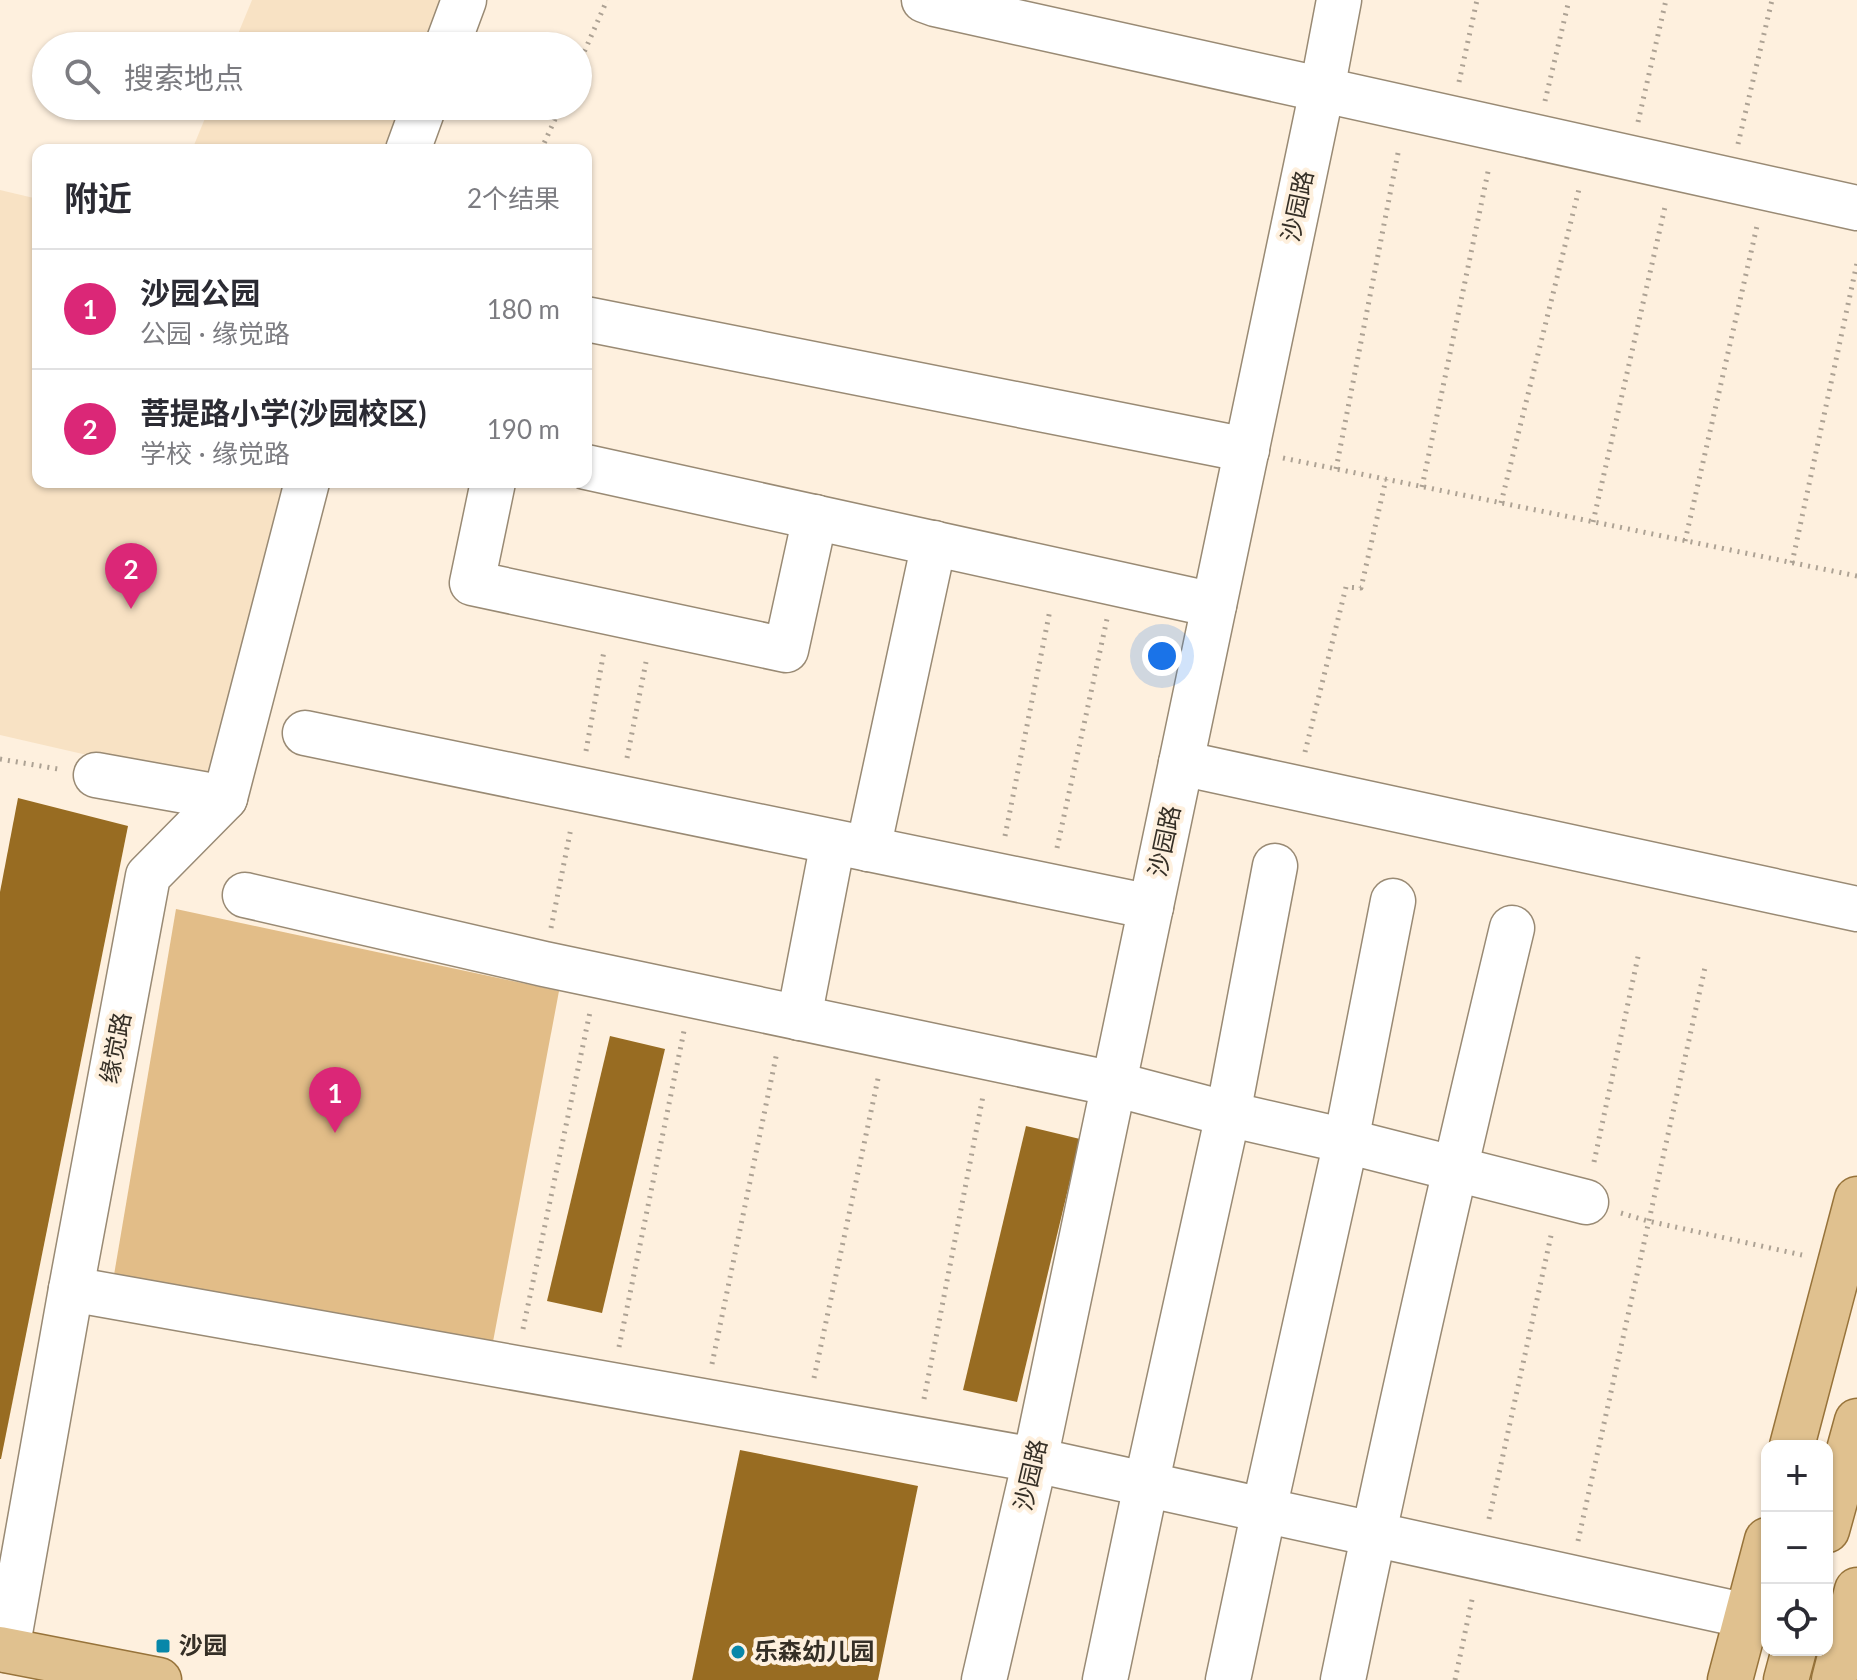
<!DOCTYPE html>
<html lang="zh">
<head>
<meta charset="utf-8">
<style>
  body { margin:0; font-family:Lato,"Noto Sans SC",sans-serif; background:#f7f7f7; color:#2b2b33 }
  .controls { position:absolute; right:24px; bottom:24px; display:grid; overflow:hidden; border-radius:16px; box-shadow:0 2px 6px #0004 }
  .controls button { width:72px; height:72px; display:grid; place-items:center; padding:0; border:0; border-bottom:2px solid #e1e1e2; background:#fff; color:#2b2b33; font:40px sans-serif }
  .you { position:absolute; left:1162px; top:656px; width:28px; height:28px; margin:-20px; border:6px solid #fff; border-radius:50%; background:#1a73e8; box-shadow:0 0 0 12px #1a73e833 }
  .badge { display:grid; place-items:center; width:52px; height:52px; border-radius:50%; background:#db2777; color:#fff; font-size:26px; font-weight:700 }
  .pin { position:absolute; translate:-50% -66px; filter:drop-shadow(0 2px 4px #0008) }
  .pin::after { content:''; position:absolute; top:42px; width:28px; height:24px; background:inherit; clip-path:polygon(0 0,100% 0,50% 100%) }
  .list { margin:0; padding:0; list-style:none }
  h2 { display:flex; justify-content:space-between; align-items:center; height:104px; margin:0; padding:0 32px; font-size:34px }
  h2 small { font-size:26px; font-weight:400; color:#7c7c81 }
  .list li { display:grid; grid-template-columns:52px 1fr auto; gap:24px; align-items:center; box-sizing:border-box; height:120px; padding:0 32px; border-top:2px solid #e1e1e2 }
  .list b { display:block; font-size:30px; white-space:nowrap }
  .list p { margin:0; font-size:26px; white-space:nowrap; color:#7c7c81 }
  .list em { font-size:26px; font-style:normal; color:#7c7c81 }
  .icon { flex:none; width:44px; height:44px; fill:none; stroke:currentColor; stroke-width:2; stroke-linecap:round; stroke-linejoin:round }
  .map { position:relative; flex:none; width:1857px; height:1680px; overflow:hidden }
  .search { position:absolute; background:#fff; box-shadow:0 2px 6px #0004; left:32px; top:32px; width:560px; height:88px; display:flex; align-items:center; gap:20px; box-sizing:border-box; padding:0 28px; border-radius:44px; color:#7c7c81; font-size:30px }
  .panel { position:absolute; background:#fff; box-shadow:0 2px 6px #0004; left:32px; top:144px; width:560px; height:344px; border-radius:16px }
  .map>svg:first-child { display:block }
  .built { fill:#f8e2c4 }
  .green { fill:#e2bd88 }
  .building { fill:#986c22 }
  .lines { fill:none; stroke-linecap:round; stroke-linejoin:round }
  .minor-casing { stroke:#998a74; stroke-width:47 }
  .major-casing { stroke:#97733a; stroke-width:47 }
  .path { stroke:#ada294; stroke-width:5; stroke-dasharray:2 6; stroke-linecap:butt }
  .minor { stroke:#fff; stroke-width:44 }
  .major { stroke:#e0c18f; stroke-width:44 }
  .poi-dot { fill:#0787a9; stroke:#fef0de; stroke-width:3 }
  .labels { text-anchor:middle; stroke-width:8; stroke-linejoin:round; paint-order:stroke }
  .street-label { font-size:24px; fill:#352f26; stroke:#fef0de }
  .poi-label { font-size:24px; font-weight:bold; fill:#352f26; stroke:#fef0de; text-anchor:start }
</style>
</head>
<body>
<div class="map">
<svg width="1857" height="1680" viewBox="0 0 1857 1680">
  <rect width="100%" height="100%" fill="#fef0de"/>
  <g class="built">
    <polygon points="252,0 452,0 434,46 233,46"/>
    <polygon points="210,106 410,106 393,150 192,150"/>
    <polygon points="0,190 38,199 38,482 292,482 222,786 0,735"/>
  </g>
  <polygon class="green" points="176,909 559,991 492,1347 114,1275"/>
  <g class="building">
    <polygon points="18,798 128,826 1,1459 0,1459 0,892"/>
    <polygon points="610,1036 665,1049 602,1313 547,1301"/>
    <polygon points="1026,1126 1080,1139 1017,1402 963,1390"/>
    <polygon points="740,1450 918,1486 878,1680 692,1680"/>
  </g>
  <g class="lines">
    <defs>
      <g id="minor">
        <polyline points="924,0 935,4 1857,208"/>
        <polyline points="447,46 464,0"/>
        <polyline points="408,150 424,106"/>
        <polyline points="586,319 1247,450"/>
        <polyline points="586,467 1214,605"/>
        <polyline points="493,482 472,583 786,650 815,517"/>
        <polyline points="305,733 1151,907"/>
        <polyline points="1181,763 1857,909"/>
        <polyline points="96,775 225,798"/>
        <polyline points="868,849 934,543"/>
        <polyline points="245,895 544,964 1114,1084 1228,1114 1346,1141 1586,1202"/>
        <polyline points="799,1018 833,842"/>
        <polyline points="71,1289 1035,1460 1747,1616"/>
        <polyline points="7,1650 71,1289 148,876 225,798 307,482"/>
        <polyline points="984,1680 1035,1460 1322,90 1339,0"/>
        <polyline points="1105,1680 1146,1485 1228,1114 1275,866"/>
        <polyline points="1228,1680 1264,1510 1346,1141 1393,901"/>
        <path d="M1343,1680c52,-252 109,-502 169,-752"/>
      </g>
      <g id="major">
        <polyline points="1792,1446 1857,1199"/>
        <polyline points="1827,1530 1857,1421"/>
        <polyline points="0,1649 159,1680"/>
        <polyline points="1730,1680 1767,1540"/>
        <polyline points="1786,1680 1794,1650"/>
        <polyline points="1834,1680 1857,1590"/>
      </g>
    </defs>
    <use href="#minor" class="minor-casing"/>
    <use href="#major" class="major-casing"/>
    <g class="path">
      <polyline points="578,66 607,0"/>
      <polyline points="1459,82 1477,0"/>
      <polyline points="1545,101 1569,0"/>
      <polyline points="1638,122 1666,0"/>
      <polyline points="1738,144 1772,0"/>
      <polyline points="541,150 561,106"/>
      <polyline points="1283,458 1857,576"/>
      <polyline points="1336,469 1399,148"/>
      <polyline points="1422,487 1489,167"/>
      <polyline points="1501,503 1580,185"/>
      <polyline points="1593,522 1665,207"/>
      <polyline points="1685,541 1757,226"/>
      <polyline points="1792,563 1857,263"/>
      <polyline points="586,751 604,651"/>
      <polyline points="1305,752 1346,587 1361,588 1386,479"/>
      <polyline points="627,758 646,662"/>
      <polyline points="0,759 58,769"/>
      <polyline points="1005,836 1050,610"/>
      <polyline points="1057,848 1107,619"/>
      <polyline points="551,928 571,828"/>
      <polyline points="1594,1162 1639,952"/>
      <polyline points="1621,1213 1648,1221 1802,1255"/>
      <polyline points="523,1329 590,1012"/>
      <polyline points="619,1347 684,1031"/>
      <polyline points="712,1364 777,1052"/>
      <polyline points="814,1378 879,1074"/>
      <polyline points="924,1399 983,1096"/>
      <polyline points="1489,1519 1552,1231"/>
      <polyline points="1578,1541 1706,963"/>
      <polyline points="1455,1680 1473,1595"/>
    </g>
    <use href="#minor" class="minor"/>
    <use href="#major" class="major"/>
  </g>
  <g class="poi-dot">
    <rect x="155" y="1638" width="16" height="16" rx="4"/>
    <circle cx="738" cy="1652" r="8"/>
  </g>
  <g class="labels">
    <g class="street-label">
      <text transform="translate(1298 206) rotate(-78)" y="8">沙园路</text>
      <text transform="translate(1165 841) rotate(-78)" y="8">沙园路</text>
      <text transform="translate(116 1048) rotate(-79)" y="8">缘觉路</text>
      <text transform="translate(1031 1475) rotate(-77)" y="8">沙园路</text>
    </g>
    <g class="poi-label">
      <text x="179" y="1654">沙园</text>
      <text x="754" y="1660">乐森幼儿园</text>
    </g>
  </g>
</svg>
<div class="controls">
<button>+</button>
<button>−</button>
<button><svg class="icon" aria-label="locate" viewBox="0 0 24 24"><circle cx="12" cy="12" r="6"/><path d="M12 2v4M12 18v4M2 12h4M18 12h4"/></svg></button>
</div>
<div class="you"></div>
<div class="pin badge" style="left:335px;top:1133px">1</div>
<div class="pin badge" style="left:131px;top:609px">2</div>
<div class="search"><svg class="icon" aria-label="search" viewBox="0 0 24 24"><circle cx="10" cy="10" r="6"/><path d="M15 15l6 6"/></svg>搜索地点</div>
<section class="panel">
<h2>附近<small>2个结果</small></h2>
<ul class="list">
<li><span class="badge">1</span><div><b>沙园公园</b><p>公园 · 缘觉路</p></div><em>180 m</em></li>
<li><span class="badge">2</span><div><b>菩提路小学(沙园校区)</b><p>学校 · 缘觉路</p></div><em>190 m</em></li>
</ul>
</section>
</div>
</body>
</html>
